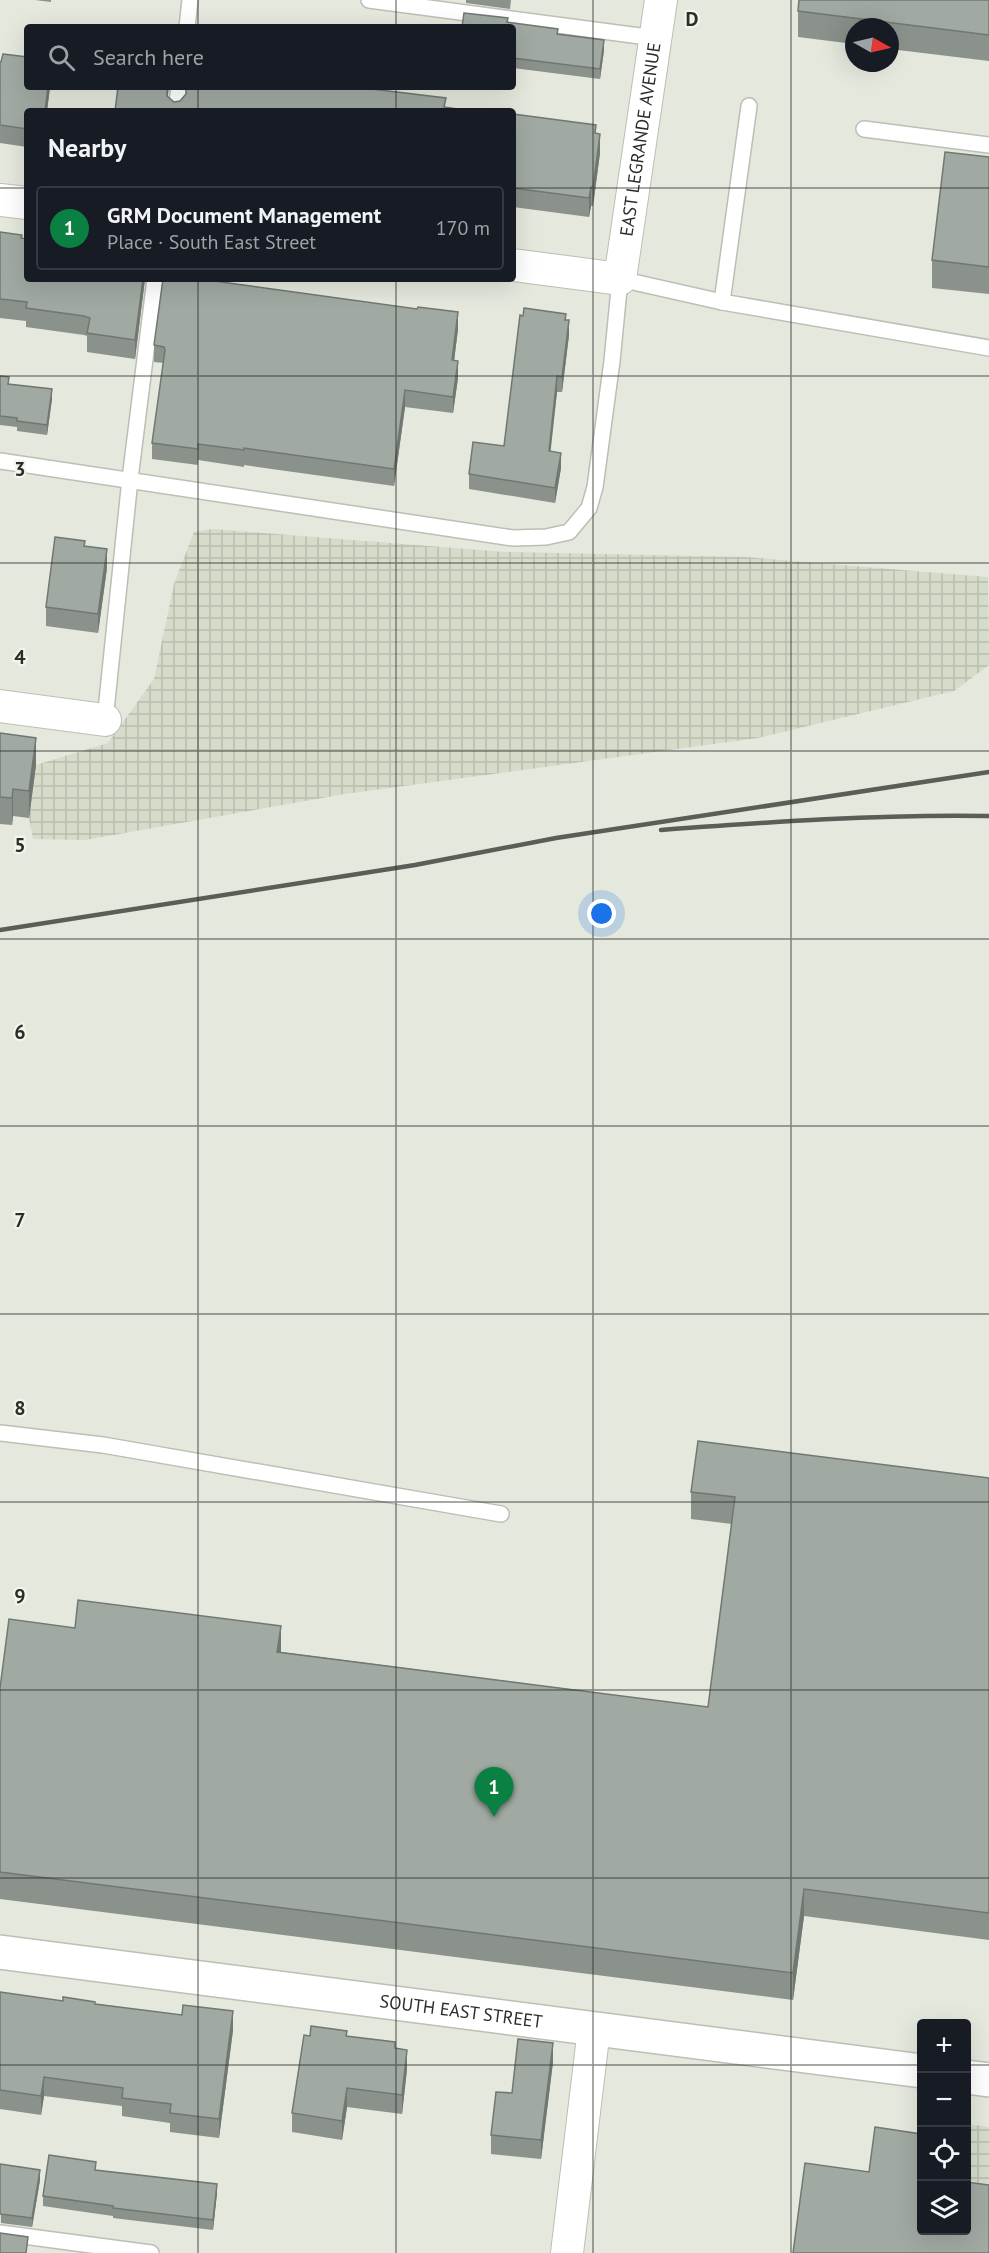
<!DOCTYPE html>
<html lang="en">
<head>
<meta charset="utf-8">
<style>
  body { margin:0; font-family:"PT Sans",sans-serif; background:#242831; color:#f1f3f6 }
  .controls { position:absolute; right:18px; bottom:18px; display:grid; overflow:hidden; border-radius:6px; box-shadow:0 6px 24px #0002 }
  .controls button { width:54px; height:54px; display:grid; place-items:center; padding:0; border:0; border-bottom:2px solid #363941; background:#171b24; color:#f1f3f6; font:30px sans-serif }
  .compass { position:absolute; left:845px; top:18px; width:54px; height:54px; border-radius:50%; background:#171b24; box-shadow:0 6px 24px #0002; rotate:98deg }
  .you { position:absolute; left:602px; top:914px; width:21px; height:21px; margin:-15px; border:4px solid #fff; border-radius:50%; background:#1a73e8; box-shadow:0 0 0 9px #1a73e833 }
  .badge { display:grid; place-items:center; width:39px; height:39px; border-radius:50%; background:#0b8043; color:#fff; font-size:20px; font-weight:700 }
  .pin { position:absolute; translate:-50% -50px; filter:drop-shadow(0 2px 3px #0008) }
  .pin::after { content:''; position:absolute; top:32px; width:21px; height:18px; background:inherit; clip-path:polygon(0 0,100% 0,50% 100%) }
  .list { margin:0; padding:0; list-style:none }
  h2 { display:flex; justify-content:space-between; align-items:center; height:78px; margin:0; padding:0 24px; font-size:26px }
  h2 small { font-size:20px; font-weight:400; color:#9ea1a6 }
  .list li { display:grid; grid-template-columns:39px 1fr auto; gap:18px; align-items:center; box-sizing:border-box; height:84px; margin:0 12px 12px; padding:0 12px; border:2px solid #363941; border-radius:6px }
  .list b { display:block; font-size:22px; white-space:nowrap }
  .list p { margin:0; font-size:20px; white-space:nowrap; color:#9ea1a6 }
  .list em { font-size:20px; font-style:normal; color:#9ea1a6 }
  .icon { flex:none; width:33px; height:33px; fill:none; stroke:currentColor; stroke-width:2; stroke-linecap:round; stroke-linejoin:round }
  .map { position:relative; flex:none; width:989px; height:2253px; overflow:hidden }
  .search { position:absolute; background:#171b24; box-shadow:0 6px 24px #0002; left:24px; top:24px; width:492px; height:66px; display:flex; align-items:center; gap:15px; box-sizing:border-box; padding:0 21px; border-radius:6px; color:#9ea1a6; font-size:22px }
  .panel { position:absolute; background:#171b24; box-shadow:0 6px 24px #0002; left:24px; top:108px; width:492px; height:174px; border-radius:6px }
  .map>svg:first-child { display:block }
  .industrial { fill:url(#industrial-grid) }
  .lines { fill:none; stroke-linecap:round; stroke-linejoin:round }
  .lane-casing { stroke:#bbbfb4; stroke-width:18 }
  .street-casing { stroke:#bbbfb4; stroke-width:34 }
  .secondary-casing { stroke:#bbbfb4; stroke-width:36 }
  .lane { stroke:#fff; stroke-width:15 }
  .street { stroke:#fff; stroke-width:32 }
  .secondary { stroke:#fff; stroke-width:33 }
  .rail { stroke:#5b5d57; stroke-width:4.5 }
  .wall { fill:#8a928b }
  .shaded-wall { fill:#717771 }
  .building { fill:#a1aaa2; stroke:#717771; stroke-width:1.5 }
  .grid { fill:none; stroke:#2c2d29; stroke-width:1.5; stroke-opacity:0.55 }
  .labels { text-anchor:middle; stroke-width:4.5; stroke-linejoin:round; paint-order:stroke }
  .street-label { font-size:18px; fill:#2c2d29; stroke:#f1f5ea }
  .grid-label { font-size:20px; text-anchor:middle; font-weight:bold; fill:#2c2d29; stroke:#f1f5ea; stroke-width:4.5; stroke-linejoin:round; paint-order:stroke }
</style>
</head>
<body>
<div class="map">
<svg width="989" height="2253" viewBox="0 0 989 2253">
  <defs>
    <pattern id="industrial-grid" width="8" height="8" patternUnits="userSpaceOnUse" patternTransform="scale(1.5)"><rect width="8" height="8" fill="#d6dcca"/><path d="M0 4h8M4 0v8" fill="none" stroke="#b8bdae"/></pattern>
  </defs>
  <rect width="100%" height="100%" fill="#e4e8dd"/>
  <g class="industrial">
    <polygon points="213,529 505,552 745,557 988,577 989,665 954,691 758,738 345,794 85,840 33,839 29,818 36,765 108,743 154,679 174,584 194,532"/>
    <polygon points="967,2124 989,2127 989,2253 933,2253 966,2230"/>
  </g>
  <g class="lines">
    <defs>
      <g id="lane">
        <polyline points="369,0 655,38"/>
        <polyline points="187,27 190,0"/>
        <polyline points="749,106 722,302 989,348"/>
        <polyline points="176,111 179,87"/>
        <polyline points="864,129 989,145"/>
        <polyline points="0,461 513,538 546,537 569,532 589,508 595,487 612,361 620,279 722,302"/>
        <polyline points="105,720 130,479 155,279"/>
        <polyline points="0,1433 103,1445 501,1514"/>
        <polyline points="0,2233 151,2253"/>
      </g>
      <g id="street">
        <polyline points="0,200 27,203"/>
        <path id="s1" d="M513,265l107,14 41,-279"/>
        <polyline points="0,706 105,720"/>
        <polyline points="567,2253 594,2029"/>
      </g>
      <g id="secondary">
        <path id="s2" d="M0,1952l922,119"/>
        <polyline points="966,2077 989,2080"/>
      </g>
    </defs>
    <use href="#lane" class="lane-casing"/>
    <use href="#street" class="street-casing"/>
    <use href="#secondary" class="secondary-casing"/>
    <use href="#lane" class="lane"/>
    <use href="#street" class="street"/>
    <use href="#secondary" class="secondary"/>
    <g class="rail">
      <path d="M661,830c109,-8 218,-16 328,-14"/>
      <polyline points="0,930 415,865 556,838 989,772"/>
    </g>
  </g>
  <g class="wall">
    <polygon points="35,0 51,0 51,2"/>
    <polygon points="466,0 511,0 510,9 466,3"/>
    <polygon points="989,0 989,61 890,49 890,27 854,27 854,44 798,37 798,11"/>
    <polygon points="508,22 558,34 604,50 600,79 513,68 513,27"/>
    <polygon points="0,62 27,87 50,87 47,111 27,111 27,147 0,143"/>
    <polygon points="513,114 596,133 600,153 593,206 591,206 589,217 513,207"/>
    <polygon points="989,157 989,294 932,288 932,260"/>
    <polygon points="0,232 22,238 27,279 145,279 135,359 87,352 87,336 84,335 26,327 26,321 0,318"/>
    <polygon points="215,282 458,329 454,361 458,378 453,413 405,407 394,486 244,465 244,467 198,460 198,465 152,459 152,443 164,363 154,362 154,345"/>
    <polygon points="566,320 569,335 562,392 557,392 550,451 561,468 555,503 469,489 469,474 504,446"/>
    <polygon points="0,376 9,384 52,399 47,435 17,431 17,427 0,425"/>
    <polygon points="107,568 98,633 46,626 46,607"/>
    <polygon points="0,733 36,765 29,818 13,816 12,825 0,824"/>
    <polygon points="989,1478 989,1940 804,1916 793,2000 0,1899 0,1688 75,1628 281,1652 708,1707 732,1524 691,1519 691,1492"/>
    <polygon points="0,1992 63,2001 95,2004 233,2030 219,2138 170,2132 170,2123 122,2116 122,2106 44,2096 41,2115 0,2109"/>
    <polygon points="310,2036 347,2036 395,2048 407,2069 402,2114 347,2107 342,2140 292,2132 292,2113"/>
    <polygon points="553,2062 541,2159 491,2154 491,2135 512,2093"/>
    <polygon points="0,2164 40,2180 32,2227 1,2223"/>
    <polygon points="96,2170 217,2193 213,2230 113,2218 113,2216 43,2206 43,2196"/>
  </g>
  <g class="shaded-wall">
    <polygon points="604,40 604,50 600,79 600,69"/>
    <polygon points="48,87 50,87 47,111 45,111"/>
    <polygon points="167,87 169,87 166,110"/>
    <polygon points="600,134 600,153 593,206 593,187"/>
    <polygon points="591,187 591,206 589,217 589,198"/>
    <polygon points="143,279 145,279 135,359 135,340"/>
    <polygon points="458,312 458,329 452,377 452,360"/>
    <polygon points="569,320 569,335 562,392 562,377"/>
    <polygon points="458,361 458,378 453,413 453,397"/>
    <polygon points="557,376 557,392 549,466 549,451"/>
    <polygon points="52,389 52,399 47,435 47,425"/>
    <polygon points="405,390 405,407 394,486 394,469"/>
    <polygon points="561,453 561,468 555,503 555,488"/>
    <polygon points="107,549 107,568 98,633 98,614"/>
    <polygon points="36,738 36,765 29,818 29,791"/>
    <polygon points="13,789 13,816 12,825 12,798"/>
    <polygon points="281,1626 281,1653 277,1652"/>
    <polygon points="804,1889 804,1916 793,2000 793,1973"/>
    <polygon points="233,2011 233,2030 219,2138 219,2119"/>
    <polygon points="553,2043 553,2062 541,2159 541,2140"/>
    <polygon points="407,2050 407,2069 402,2114 402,2095"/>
    <polygon points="44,2077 44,2096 41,2115 41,2096"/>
    <polygon points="347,2088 347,2107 342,2140 342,2121"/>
    <polygon points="921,2149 921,2183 918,2176"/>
    <polygon points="40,2170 40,2180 32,2227 32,2218"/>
    <polygon points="217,2184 217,2193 213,2230 213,2220"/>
  </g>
  <g class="building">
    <polygon points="799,0 989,0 989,35 798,11"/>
    <polygon points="464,13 508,18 507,22 558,29 557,34 604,40 600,69 513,58 513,27 462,27"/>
    <polygon points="3,54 27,57 27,87 48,87 45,111 27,111 27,129 0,125 0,62 1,62"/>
    <polygon points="118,87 167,87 167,96 174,102 180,101 186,94 186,87 355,87 446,98 444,107 471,111 115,111"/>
    <polygon points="513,114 596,125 595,133 600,134 593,187 591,187 589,198 513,188"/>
    <polygon points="945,152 989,157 989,267 932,260"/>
    <polygon points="0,232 22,235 21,238 27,239 27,279 143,279 135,340 87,333 90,318 84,316 26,308 27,302 0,299"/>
    <polygon points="163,279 215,279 215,281 417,309 418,307 458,312 452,360 458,361 453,397 405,390 394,469 244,448 244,450 198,444 198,449 152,443 165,350 164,347 154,345"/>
    <polygon points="524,308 566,314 565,320 569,320 562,377 557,376 549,451 561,453 555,488 469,474 473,442 504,446 520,315 523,316"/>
    <polygon points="0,376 9,377 8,384 52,389 47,425 17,421 17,418 0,416"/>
    <polygon points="55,537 85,541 84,546 107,549 98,614 46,607"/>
    <polygon points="0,733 36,738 29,791 13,789 12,798 0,797"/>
    <polygon points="698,1441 989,1478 989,1913 804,1889 793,1973 0,1872 0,1688 9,1619 75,1628 78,1600 281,1626 277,1652 708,1707 735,1497 691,1492"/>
    <polygon points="0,1992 63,2001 63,1997 95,2002 95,2004 182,2015 183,2005 233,2011 219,2119 170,2113 171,2104 122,2098 123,2088 44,2077 41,2096 0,2090"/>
    <polygon points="311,2026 347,2031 346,2036 395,2042 395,2048 407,2050 402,2095 347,2088 342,2121 292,2113 304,2035 310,2036"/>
    <polygon points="518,2039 553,2043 541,2140 491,2135 496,2092 512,2093"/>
    <polygon points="875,2127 921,2134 921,2149 918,2176 921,2177 921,2230 966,2230 966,2182 989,2185 989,2253 793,2253 805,2163 869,2172"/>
    <polygon points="49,2155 96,2162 95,2170 217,2184 213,2220 113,2208 113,2206 43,2196"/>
    <polygon points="0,2164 40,2170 32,2218 0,2214"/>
    <polygon points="0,2233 28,2237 26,2253 0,2253"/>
  </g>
  <path class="grid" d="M198,0v27M396,0v27M593,0v2253M791,0v2253M198,87v24M396,87v24M0,188h27M513,188h476M198,279v1974M396,279v1974M0,376h989M0,563h989M0,751h989M0,939h989M0,1126h989M0,1314h989M0,1502h989M0,1690h989M0,1878h989M0,2065h922M966,2065h23"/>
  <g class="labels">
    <g class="street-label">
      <text dy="6" stroke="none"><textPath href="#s1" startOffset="249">EAST LEGRANDE AVENUE</textPath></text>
      <text dy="6" stroke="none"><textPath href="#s2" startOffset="465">SOUTH EAST STREET</textPath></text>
    </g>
  </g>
  <g class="grid-label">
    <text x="692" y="26">D</text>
    <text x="20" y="476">3</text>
    <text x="20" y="664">4</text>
    <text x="20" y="852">5</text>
    <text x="20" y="1039">6</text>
    <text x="20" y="1227">7</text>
    <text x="20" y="1415">8</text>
    <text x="20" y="1603">9</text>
  </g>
</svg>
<div class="controls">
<button>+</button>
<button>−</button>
<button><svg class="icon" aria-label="locate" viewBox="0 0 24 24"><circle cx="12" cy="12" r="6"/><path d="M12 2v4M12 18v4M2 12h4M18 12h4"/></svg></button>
<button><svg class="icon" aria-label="layers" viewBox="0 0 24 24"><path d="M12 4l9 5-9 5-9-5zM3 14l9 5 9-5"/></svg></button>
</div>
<svg class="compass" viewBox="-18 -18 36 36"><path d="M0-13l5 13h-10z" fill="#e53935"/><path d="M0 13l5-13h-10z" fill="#9ea1a6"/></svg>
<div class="you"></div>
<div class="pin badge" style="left:494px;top:1817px">1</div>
<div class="search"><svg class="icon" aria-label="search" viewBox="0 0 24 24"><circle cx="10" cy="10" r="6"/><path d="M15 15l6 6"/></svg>Search here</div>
<section class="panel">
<h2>Nearby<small></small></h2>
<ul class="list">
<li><span class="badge">1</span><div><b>GRM Document Management</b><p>Place · South East Street</p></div><em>170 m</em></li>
</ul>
</section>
</div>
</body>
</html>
